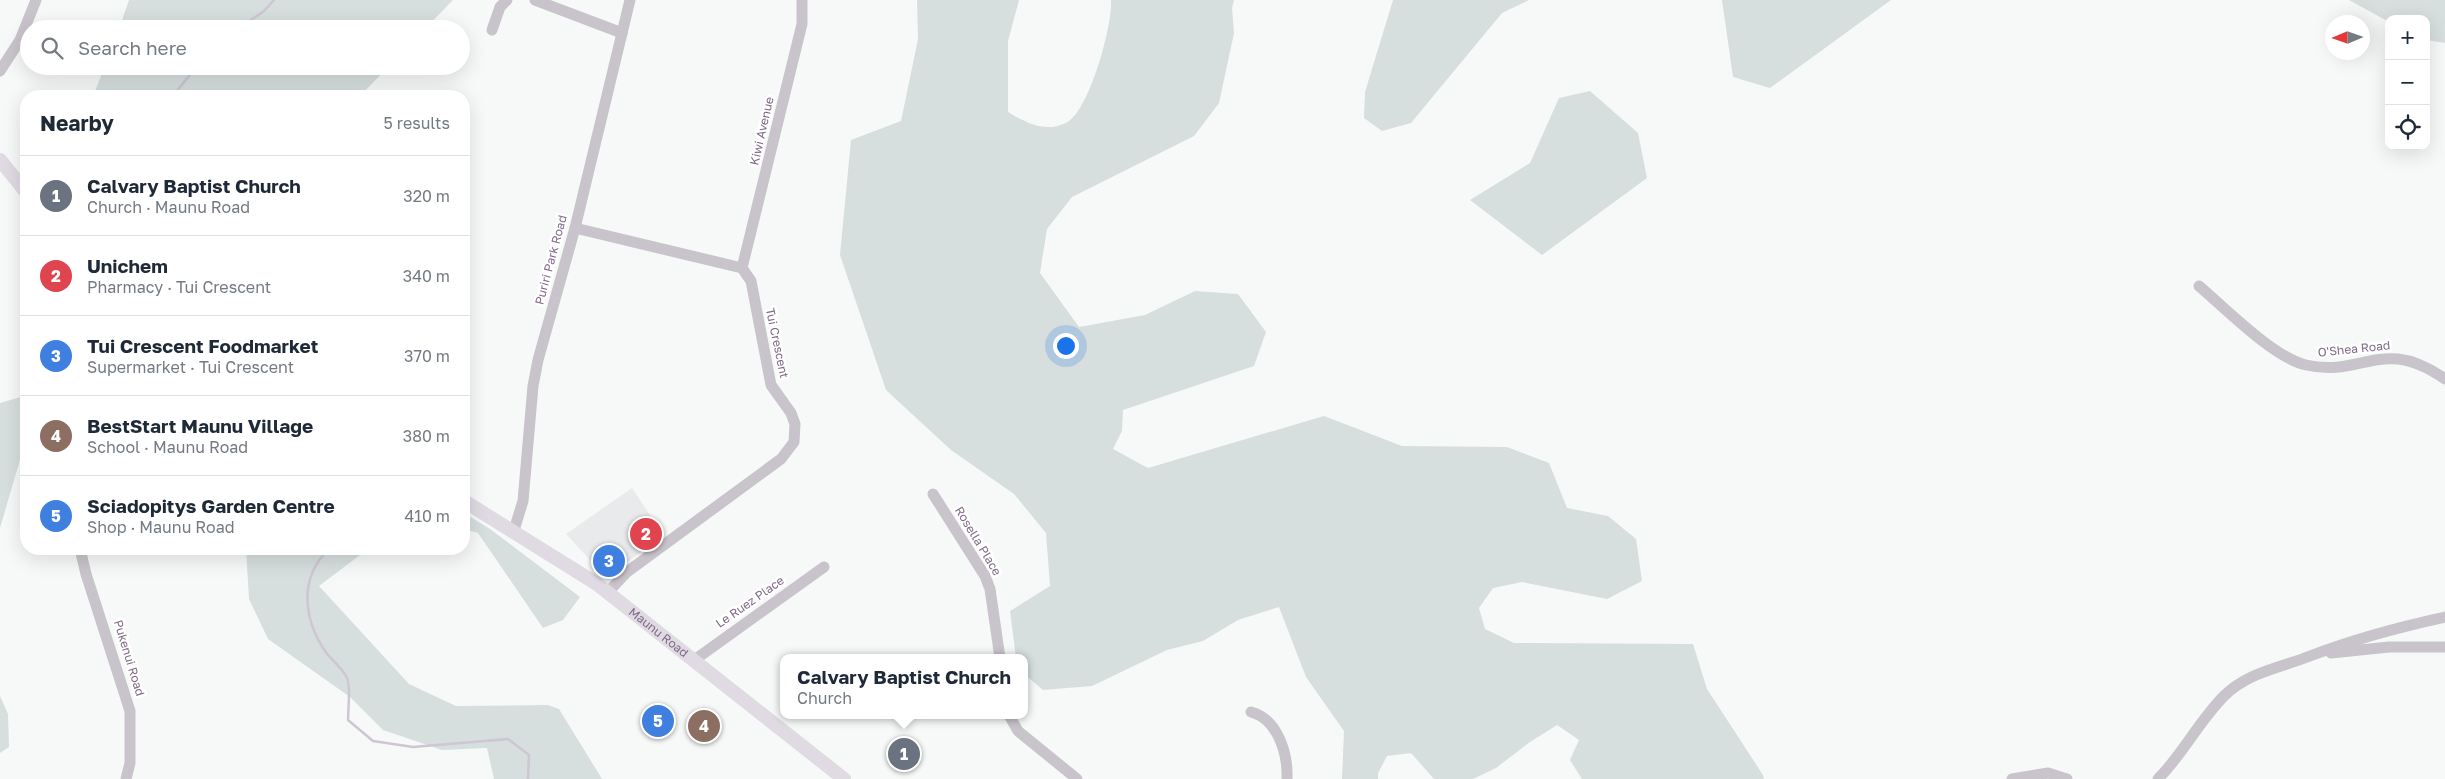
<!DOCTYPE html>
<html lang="en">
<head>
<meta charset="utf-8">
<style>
  body { margin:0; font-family:"Golos Text",sans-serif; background:#f2f2f3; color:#1f2937 }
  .controls { position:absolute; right:15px; top:15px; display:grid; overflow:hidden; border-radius:10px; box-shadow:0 5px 20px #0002 }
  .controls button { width:45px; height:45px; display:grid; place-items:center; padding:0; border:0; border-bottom:1px solid #e0e1e3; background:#fff; color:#1f2937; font:25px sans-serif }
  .compass { position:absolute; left:2325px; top:15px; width:45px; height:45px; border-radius:50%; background:#fff; box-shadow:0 5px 20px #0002; rotate:268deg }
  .you { position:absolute; left:1065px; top:345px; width:18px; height:18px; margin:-12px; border:4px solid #fff; border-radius:50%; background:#1a73e8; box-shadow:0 0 0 8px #1a73e833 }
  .badge { display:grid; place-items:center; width:32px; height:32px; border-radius:50%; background:#1a73e8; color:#fff; font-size:16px; font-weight:700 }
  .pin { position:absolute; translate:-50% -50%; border:2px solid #fff; box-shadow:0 1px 5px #0006 }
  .popup { position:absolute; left:780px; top:654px; width:248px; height:65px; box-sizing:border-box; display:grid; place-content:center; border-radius:10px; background:#fff; filter:drop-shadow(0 1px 4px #0005); font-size:16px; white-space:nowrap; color:#747a83 }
  .popup b { font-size:19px; color:#1f2937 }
  .popup::after { content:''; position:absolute; left:50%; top:100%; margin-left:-10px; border:10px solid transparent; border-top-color:#fff }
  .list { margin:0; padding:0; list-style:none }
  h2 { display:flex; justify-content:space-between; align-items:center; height:65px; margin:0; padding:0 20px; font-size:21px }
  h2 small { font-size:16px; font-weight:400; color:#747a83 }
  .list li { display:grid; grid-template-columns:32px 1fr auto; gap:15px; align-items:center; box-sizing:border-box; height:80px; padding:0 20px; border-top:1px solid #e0e1e3 }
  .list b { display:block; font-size:19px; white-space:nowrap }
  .list p { margin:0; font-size:16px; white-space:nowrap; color:#747a83 }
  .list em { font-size:16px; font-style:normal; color:#747a83 }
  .icon { flex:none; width:28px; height:28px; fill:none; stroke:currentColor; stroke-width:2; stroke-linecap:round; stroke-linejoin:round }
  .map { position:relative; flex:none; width:2445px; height:779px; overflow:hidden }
  .search { position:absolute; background:#fff; box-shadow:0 5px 20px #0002; left:20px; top:20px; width:450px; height:55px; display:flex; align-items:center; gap:12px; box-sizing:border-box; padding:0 18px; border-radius:28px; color:#747a83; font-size:19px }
  .panel { position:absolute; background:#fff; box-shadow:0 5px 20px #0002; left:20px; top:90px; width:450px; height:465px; border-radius:20px }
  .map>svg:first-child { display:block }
  .built { fill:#e9eaeb }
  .green { fill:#d6dede }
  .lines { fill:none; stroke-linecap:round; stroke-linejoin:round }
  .stream { stroke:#cec6d3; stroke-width:2.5 }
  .minor { stroke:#c9c3cb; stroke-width:11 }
  .major { stroke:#e0dae2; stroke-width:14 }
  .labels { text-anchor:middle; stroke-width:5; stroke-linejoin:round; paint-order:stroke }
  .street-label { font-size:12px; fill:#806988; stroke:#fff }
</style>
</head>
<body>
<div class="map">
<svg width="2445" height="779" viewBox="0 0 2445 779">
  <rect width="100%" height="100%" fill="#f7f9f8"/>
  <polygon class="built" points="632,488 664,536 606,577 566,534"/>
  <g class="green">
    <polygon points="129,0 453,0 425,29 119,29"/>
    <path d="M917,0h102l-11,41v71c19,11 36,21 58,11 23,-10 47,-99 45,-123h123l-2,8 2,25 -15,70 -25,33 -122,61 -25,32 -7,44 39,54 66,-12 50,-24 43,3 28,38 -12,34 -131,44 -1,21 -9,18 35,19 176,-52 78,30 105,1 42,16 18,45 41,8 28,23 6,42 -35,18 -85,-17 -29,6 -14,20 6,21 29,14 179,1 14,45 56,86 1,4h-182l-12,-19 9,-20 -22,-15 -27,17 -34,26 -23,11h-39l-23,-26 -24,3 -9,17v6h-36l2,-48 -38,-54 -27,-70 -41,13 -35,21 -36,9 -75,36 -49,4 -19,-16v-16h-8l-6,-47 40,-25 -4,-53 -32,-39 -63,-44 -65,-60 -46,-135 11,-115 50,-19 17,-82z"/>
    <polygon points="1393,0 1529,0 1502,13 1411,123 1382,131 1364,118 1365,92"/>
    <polygon points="1722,0 1891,0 1770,88 1733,77"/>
    <polygon points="2349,0 2445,0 2445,43 2426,40 2426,19 2389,19 2389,22"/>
    <polygon points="105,66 389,66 360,96 93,96"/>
    <polygon points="1590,91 1638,133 1647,178 1542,255 1470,200 1530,163 1559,98"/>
    <polygon points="24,396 26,439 0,528 0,403"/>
    <polygon points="464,513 490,529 580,597 563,620 543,628 478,533 464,529"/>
    <polygon points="246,549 368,549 319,586 409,684 456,706 548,705 559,709 602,779 494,779 487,748 442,750 383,730 350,697 268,639 249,599"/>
    <polygon points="0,696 8,714 9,747 0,753"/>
  </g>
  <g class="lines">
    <g class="stream">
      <polyline points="238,29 264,11 274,0"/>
      <polyline points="173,96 197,66"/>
      <path d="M329,549c-30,28 -26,69 -4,102 6,9 18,17 22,27 4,8 1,32 1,42l25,21 40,6 95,-8 21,16 -1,24"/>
    </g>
    <g class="minor">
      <polyline points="535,0 622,33"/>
      <polyline points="492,30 500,7 507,0"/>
      <polyline points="0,71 20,40 36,0"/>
      <polyline points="575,228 742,268 751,281 771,385 791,413 795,424 794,442 781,459 627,572 608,592"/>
      <polyline points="742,268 802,24 802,0"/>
      <path d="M2199,286c26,22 75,72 107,79 57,13 76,-30 139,14"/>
      <polyline points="933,494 985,576 990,589 1000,658"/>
      <polyline points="514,530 523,501 533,386 538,360 575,228 630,0"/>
      <polyline points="80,549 86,574 130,711 130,763 126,779"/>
      <polyline points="2331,653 2389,647 2445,647"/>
      <polyline points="693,661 824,567"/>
      <path d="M1251,712c27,7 37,42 36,67"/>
      <polyline points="1009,715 1018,731 1077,779"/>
      <polyline points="2012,779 2048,773 2067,779"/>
      <path d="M2158,779c25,-25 41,-58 66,-83 24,-24 56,-28 86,-40 44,-17 89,-29 135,-39"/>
    </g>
    <g class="major">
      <polyline points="0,160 26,192"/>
      <path id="s1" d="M464,501l133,83 247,195"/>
    </g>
  </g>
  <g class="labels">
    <g class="street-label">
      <text transform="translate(762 131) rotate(-77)" y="4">Kiwi Avenue</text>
      <text transform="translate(551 260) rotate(-75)" y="4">Puriri Park Road</text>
      <text transform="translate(777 343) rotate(78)" y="4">Tui Crescent</text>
      <text transform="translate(2354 349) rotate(-6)" y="4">O'Shea Road</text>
      <text transform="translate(978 541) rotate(59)" y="4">Rosella Place</text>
      <text transform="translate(750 602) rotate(-35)" y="4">Le Ruez Place</text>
      <text dy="4" stroke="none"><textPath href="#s1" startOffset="235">Maunu Road</textPath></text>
      <text transform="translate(129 658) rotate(73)" y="4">Pukenui Road</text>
    </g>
  </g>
</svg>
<div class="controls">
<button>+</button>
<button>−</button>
<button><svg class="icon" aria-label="locate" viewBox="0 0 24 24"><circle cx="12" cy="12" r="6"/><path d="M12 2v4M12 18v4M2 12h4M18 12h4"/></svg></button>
</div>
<svg class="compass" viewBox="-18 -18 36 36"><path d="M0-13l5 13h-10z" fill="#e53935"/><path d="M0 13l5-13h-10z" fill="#747a83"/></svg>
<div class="you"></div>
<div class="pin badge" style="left:904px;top:754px;background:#6b7280">1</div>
<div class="popup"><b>Calvary Baptist Church</b>Church</div>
<div class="pin badge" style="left:646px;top:534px;background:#e0444e">2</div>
<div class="pin badge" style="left:609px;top:561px;background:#3f7fe0">3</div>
<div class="pin badge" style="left:704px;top:726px;background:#8d6e63">4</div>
<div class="pin badge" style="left:658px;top:721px;background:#3f7fe0">5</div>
<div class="search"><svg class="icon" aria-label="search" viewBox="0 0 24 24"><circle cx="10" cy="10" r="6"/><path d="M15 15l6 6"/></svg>Search here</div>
<section class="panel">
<h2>Nearby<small>5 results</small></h2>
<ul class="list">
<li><span class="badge" style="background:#6b7280">1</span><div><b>Calvary Baptist Church</b><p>Church · Maunu Road</p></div><em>320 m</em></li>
<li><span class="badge" style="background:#e0444e">2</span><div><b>Unichem</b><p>Pharmacy · Tui Crescent</p></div><em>340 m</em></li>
<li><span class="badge" style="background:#3f7fe0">3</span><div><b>Tui Crescent Foodmarket</b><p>Supermarket · Tui Crescent</p></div><em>370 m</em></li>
<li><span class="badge" style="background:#8d6e63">4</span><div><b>BestStart Maunu Village</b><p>School · Maunu Road</p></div><em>380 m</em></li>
<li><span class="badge" style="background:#3f7fe0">5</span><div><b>Sciadopitys Garden Centre</b><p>Shop · Maunu Road</p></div><em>410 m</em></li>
</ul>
</section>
</div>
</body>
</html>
